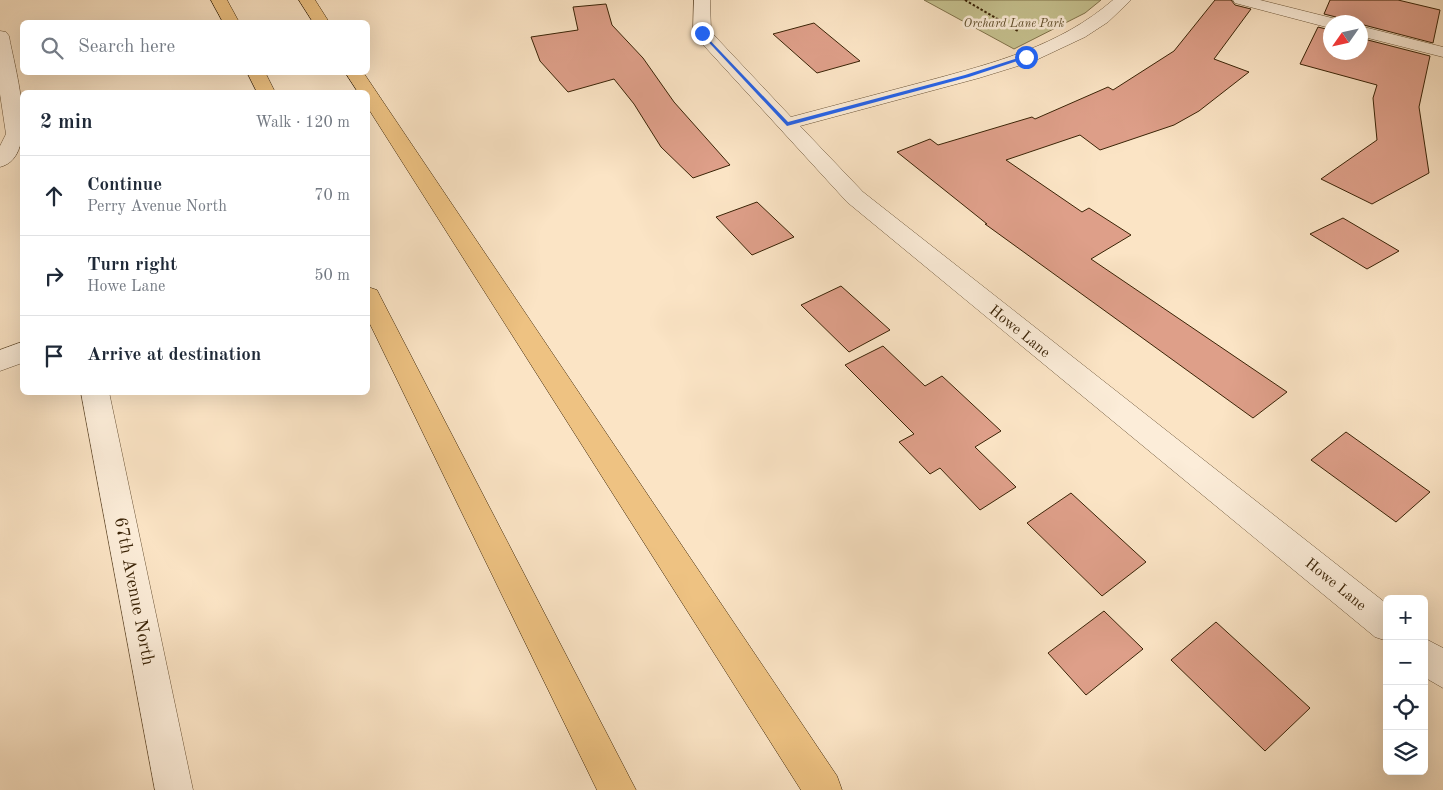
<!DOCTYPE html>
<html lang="en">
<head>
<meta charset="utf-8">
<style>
  body { margin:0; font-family:"Old Standard TT",serif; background:#f2f2f3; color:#1f2937 }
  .controls { position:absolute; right:15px; bottom:15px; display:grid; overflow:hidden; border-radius:8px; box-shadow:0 5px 20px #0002 }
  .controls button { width:45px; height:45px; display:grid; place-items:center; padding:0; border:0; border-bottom:1px solid #e0e1e3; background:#fff; color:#1f2937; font:25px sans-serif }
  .compass { position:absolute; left:1323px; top:15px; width:45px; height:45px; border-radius:50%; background:#fff; box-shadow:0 5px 20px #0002; rotate:236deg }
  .stop { position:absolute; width:15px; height:15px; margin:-11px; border:4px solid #2563eb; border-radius:50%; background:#fff }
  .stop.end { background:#2563eb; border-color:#fff; box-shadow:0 1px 5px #0008 }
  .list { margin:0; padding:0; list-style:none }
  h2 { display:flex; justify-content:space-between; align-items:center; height:65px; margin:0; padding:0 20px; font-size:21px }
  h2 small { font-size:16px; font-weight:400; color:#747a83 }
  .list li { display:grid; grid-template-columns:32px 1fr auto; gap:15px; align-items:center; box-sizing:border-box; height:80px; padding:0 20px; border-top:1px solid #e0e1e3 }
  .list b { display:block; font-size:19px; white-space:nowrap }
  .list p { margin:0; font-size:16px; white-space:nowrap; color:#747a83 }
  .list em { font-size:16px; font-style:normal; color:#747a83 }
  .icon { flex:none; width:28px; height:28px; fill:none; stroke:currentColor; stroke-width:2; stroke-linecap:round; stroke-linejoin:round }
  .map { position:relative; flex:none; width:1443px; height:790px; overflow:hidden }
  .search { position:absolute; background:#fff; box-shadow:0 5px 20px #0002; left:20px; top:20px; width:350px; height:55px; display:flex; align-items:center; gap:12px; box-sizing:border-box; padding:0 18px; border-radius:8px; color:#747a83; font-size:19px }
  .panel { position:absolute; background:#fff; box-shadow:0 5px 20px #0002; left:20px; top:90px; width:350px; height:305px; border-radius:8px }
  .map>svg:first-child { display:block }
  .green { fill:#c6c290; stroke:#80724b }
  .building { fill:#de9f89; stroke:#3a2306 }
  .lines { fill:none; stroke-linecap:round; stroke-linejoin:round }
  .minor-casing { stroke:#6a5336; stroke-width:1 }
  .highway-casing { stroke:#3a2306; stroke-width:1 }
  .path { stroke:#3a2306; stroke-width:2; stroke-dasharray:2.5 2; stroke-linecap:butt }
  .minor { fill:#fcedd9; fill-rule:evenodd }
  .highway { fill:#eec282; fill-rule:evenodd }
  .route { fill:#2563eb }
  .labels { text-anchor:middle; stroke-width:5; stroke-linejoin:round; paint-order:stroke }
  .far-park-label { font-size:12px; font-style:italic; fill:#5d4b28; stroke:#fcedd9 }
  .street-label { font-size:15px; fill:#3a2306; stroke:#fcedd9 }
  .near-street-label { font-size:18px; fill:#3a2306; stroke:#fcedd9 }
</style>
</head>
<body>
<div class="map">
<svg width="1443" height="790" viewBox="0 0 1443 790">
  <rect width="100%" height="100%" fill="#fbe4c5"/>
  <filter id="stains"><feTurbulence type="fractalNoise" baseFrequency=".004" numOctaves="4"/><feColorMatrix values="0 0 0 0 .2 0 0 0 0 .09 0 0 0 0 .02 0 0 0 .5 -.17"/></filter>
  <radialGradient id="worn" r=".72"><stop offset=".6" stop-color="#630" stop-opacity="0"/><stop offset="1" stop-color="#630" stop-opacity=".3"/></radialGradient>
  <polygon class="green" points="924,0 1101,0 1085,13 1014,49"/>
  <g class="building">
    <polygon points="1215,0 1231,0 1235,5 1251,9 1214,59 1249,72 1199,111 1174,125 1100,150 1080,135 1006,160 1082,212 1089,208 1131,235 1091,259 1287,392 1253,418 985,224 987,224 897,152 930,139 938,145 1032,117 1035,119 1108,87 1113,90 1174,51"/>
    <polygon points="1330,0 1398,0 1440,10 1433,43 1360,24 1360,22 1340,22 1336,17 1324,14"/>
    <polygon points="606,4 612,25 643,58 674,102 730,165 693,178 661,147 634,104 614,79 568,92 540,61 531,37 578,30 573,7"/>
    <polygon points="814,23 860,61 817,73 773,34"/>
    <polygon points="1318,27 1330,30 1330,52 1360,52 1360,38 1430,56 1419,107 1429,173 1372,204 1321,179 1377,140 1373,98 1377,85 1300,64"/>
    <polygon points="757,202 794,237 752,255 716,217"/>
    <polygon points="1343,218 1399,251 1367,269 1310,234"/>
    <polygon points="841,286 890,330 849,352 801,305"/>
    <polygon points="883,346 925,386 942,376 1001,431 975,447 1016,487 980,510 940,468 930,474 899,442 914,434 845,365"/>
    <polygon points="1346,432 1430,492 1396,522 1311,460"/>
    <polygon points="1071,493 1146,562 1102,596 1027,523"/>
    <polygon points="1104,611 1143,649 1086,695 1048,653"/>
    <polygon points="1216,622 1310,708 1265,751 1171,660"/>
  </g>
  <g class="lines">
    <defs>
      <g id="minor">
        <path d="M694,0h16l1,32 80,85c45,-12 91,-24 136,-36 67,-18 133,-35 186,-81h18l-23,22 -23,15 -51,24 -55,17 -179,48 63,66 524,412v37l-12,-4 -528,-435 -151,-165 -3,-4z"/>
        <polygon points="1233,0 1260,0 1336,19 1338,22 1330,22 1330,28 1235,3"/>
        <polygon points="1360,26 1443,47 1443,57 1360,36"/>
        <path d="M0,31l6,1 3,4c5,30 33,121 -9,131v-21l6,-12 -6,-40z"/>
        <polygon points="22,342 22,363 0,371 0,350"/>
        <polygon points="81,392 109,392 193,790 155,790"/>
        <polygon points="1424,638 1443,648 1443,688 1424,677"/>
      </g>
      <g id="highway">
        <polygon points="211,0 227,0 239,22 223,22"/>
        <polygon points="299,0 315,0 329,22 313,22"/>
        <polygon points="247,72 265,72 275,92 257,92"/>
        <polygon points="345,72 363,72 837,776 842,790 801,790 368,108 368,92 358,92"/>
        <polygon points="368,287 377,290 380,296 636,790 597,790 368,320"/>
      </g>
    </defs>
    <use href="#minor" class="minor-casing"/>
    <use href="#highway" class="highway-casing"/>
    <polyline class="path" points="965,0 1018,31"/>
    <use href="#minor" class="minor"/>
    <use href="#highway" class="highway"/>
  </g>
  <polygon class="route" points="702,32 788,122 965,75 1024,56 1029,57 969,77 787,126 701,34"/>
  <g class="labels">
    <g class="far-park-label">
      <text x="1014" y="27">Orchard Lane Park</text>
    </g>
    <g class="street-label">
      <text transform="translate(1020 331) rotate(39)" y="5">Howe Lane</text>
      <text transform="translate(1336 584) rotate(39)" y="5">Howe Lane</text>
    </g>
    <g class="near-street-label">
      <text transform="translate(135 591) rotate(79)" y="6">67th Avenue North</text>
    </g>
  </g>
  <rect width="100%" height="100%" filter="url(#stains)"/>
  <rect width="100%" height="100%" fill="url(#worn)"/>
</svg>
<div class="controls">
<button>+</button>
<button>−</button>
<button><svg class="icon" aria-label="locate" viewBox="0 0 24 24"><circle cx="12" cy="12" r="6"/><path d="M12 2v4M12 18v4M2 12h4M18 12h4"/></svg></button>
<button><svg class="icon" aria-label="layers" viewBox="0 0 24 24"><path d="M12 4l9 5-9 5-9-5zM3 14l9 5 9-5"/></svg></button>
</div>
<svg class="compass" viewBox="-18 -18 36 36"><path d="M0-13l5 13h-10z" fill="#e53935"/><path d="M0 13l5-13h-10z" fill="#747a83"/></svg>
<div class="stop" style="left:1026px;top:57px"></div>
<div class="stop end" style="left:702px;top:33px"></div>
<div class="search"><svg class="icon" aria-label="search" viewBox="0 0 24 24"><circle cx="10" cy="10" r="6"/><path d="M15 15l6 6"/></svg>Search here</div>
<section class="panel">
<h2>2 min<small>Walk · 120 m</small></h2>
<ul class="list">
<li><svg class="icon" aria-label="ahead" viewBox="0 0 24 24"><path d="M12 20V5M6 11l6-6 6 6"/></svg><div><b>Continue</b><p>Perry Avenue North</p></div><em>70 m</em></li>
<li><svg class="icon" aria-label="right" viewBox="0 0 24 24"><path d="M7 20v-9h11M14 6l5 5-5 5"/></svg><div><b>Turn right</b><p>Howe Lane</p></div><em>50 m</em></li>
<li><svg class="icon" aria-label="arrive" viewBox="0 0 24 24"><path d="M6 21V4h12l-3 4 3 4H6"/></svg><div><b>Arrive at destination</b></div></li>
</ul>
</section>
</div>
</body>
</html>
